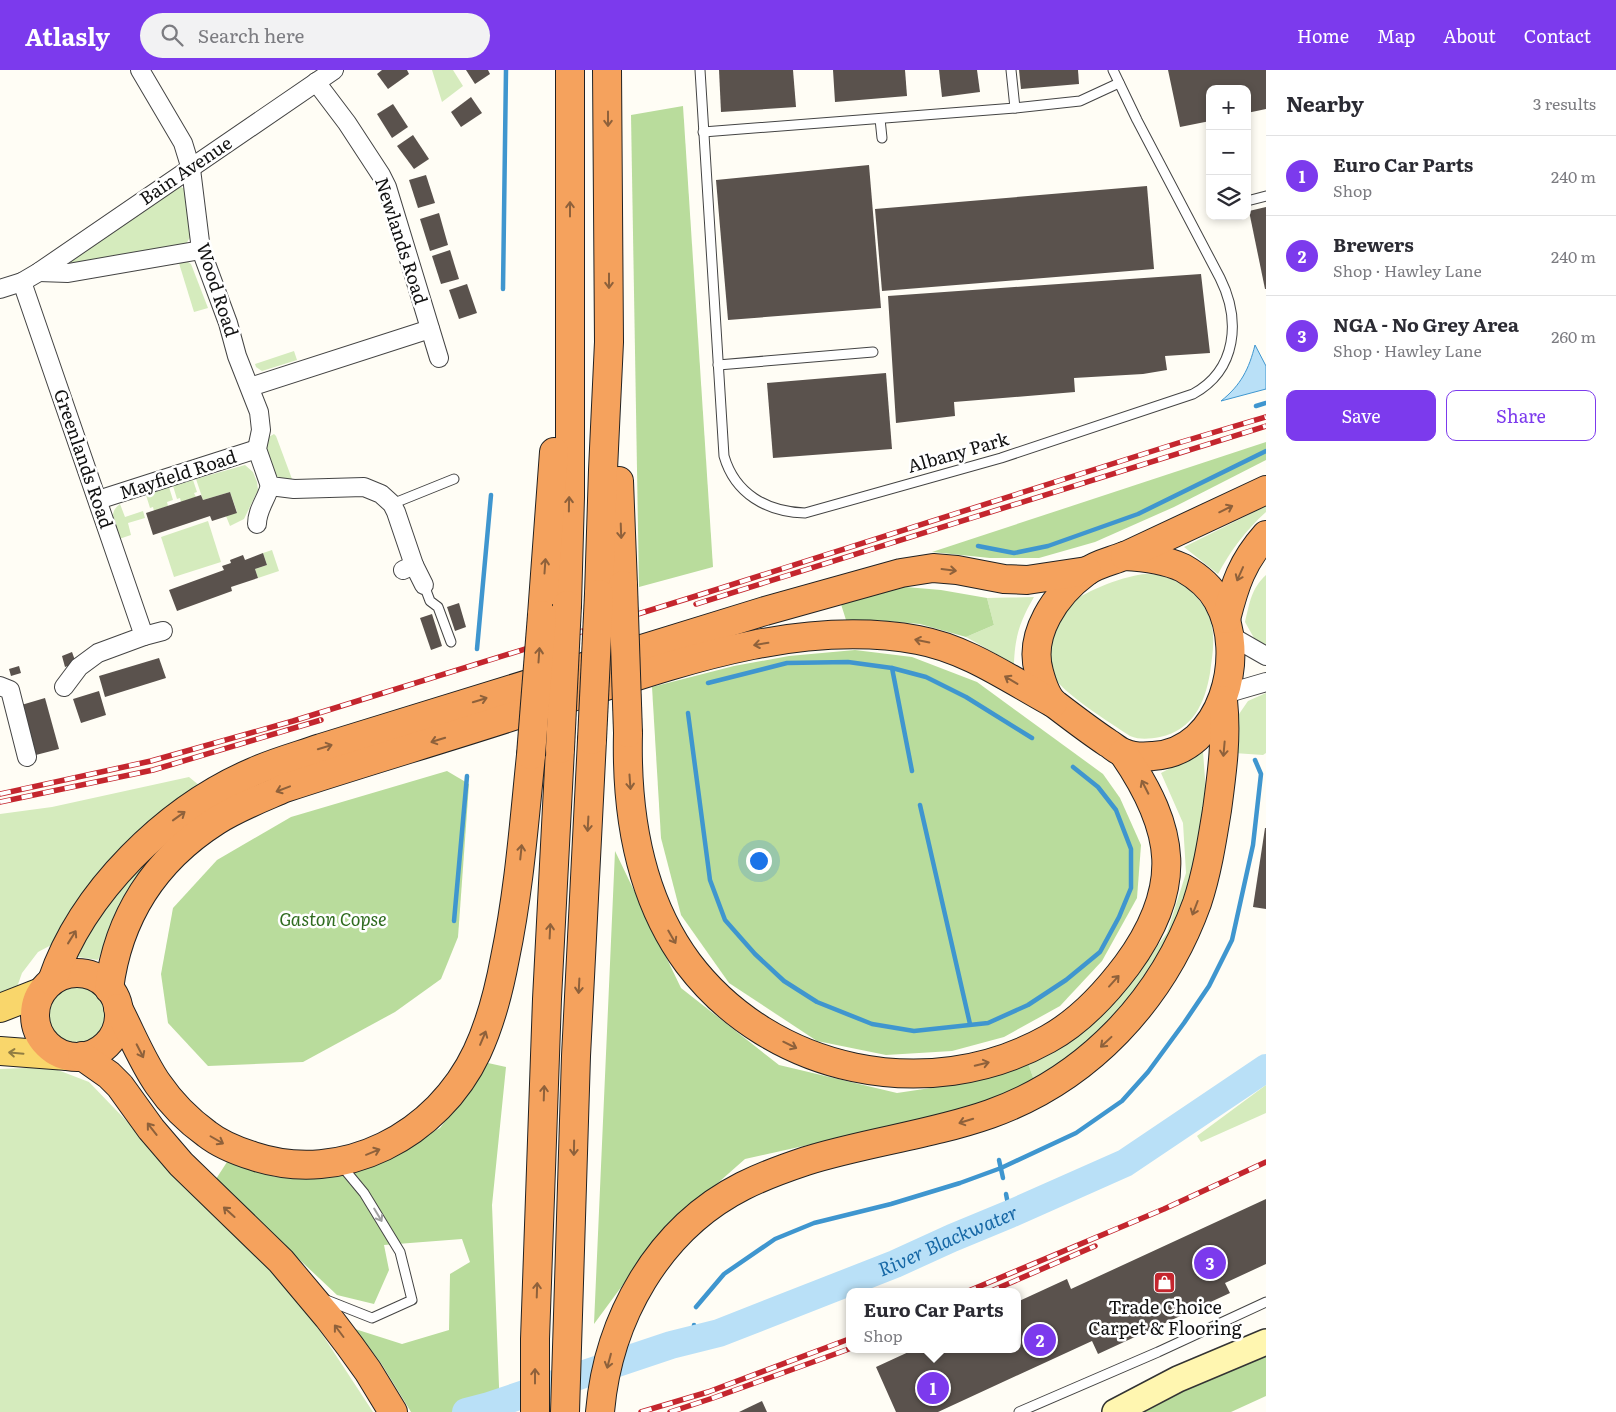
<!DOCTYPE html>
<html lang="en">
<head>
<meta charset="utf-8">
<style>
  body { margin:0; font-family:Literata,serif; background:#f2f2f3; color:#2b2b33 }
  .controls { position:absolute; right:15px; top:15px; display:grid; overflow:hidden; border-radius:10px; box-shadow:0 2px 8px #0003 }
  .controls button { width:45px; height:45px; display:grid; place-items:center; padding:0; border:0; border-bottom:1px solid #e1e1e2; background:#fff; color:#2b2b33; font:25px sans-serif }
  .you { position:absolute; left:758px; top:790px; width:18px; height:18px; margin:-12px; border:4px solid #fff; border-radius:50%; background:#1a73e8; box-shadow:0 0 0 8px #1a73e833 }
  .badge { display:grid; place-items:center; width:32px; height:32px; border-radius:50%; background:#7c3aed; color:#fff; font-size:16px; font-weight:700 }
  .pin { position:absolute; translate:-50% -50%; border:2px solid #fff; box-shadow:0 1px 5px #0006 }
  .popup { position:absolute; left:846px; top:1218px; width:175px; height:65px; box-sizing:border-box; display:grid; place-content:center; border-radius:10px; background:#fff; filter:drop-shadow(0 1px 4px #0005); font-size:16px; white-space:nowrap; color:#7c7c81 }
  .popup b { font-size:19px; color:#2b2b33 }
  .popup::after { content:''; position:absolute; left:50%; top:100%; margin-left:-10px; border:10px solid transparent; border-top-color:#fff }
  .list { margin:0; padding:0; list-style:none }
  h2 { display:flex; justify-content:space-between; align-items:center; height:65px; margin:0; padding:0 20px; font-size:21px }
  h2 small { font-size:16px; font-weight:400; color:#7c7c81 }
  .list li { display:grid; grid-template-columns:32px 1fr auto; gap:15px; align-items:center; box-sizing:border-box; height:80px; padding:0 20px; border-top:1px solid #e1e1e2 }
  .list b { display:block; font-size:19px; white-space:nowrap }
  .list p { margin:0; font-size:16px; white-space:nowrap; color:#7c7c81 }
  .list em { font-size:16px; font-style:normal; color:#7c7c81 }
  .actions { display:flex; gap:10px; padding:15px 20px }
  .actions a { flex:1; padding:11px 0; border:1px solid #7c3aed; border-radius:10px; text-align:center; font-size:18px; color:#7c3aed }
  .actions .main { background:#7c3aed; color:#fff }
  .icon { flex:none; width:28px; height:28px; fill:none; stroke:currentColor; stroke-width:2; stroke-linecap:round; stroke-linejoin:round }
  .map { position:relative; flex:none; width:1266px; height:1342px; overflow:hidden }
  header { display:flex; align-items:center; gap:30px; box-sizing:border-box; height:70px; padding:0 25px; background:#7c3aed; color:#fff }
  header strong { font-size:24px }
  nav { display:flex; gap:28px; margin-inline-start:auto; font-size:18px }
  .search { width:350px; height:45px; background:#f2f2f3; display:flex; align-items:center; gap:12px; box-sizing:border-box; padding:0 18px; border-radius:28px; color:#7c7c81; font-size:19px }
  main { display:flex }
  aside { flex:1; background:#fff }
  .map>svg:first-child { display:block }
  .green { fill:#d5ebbd }
  .forest { fill:#b9dc9c }
  .water { fill:#b9e0f7; stroke:#3f96cf }
  .lines { fill:none; stroke-linecap:round; stroke-linejoin:round }
  .stream { stroke:#3f96cf; stroke-width:4.5 }
  .river { stroke:#b9e0f7; stroke-width:28 }
  .building { fill:#5a524d }
  .lane-casing { stroke:#444; stroke-width:11 }
  .street-casing { stroke:#444; stroke-width:20 }
  .secondary-casing { stroke:#333; stroke-width:28 }
  .primary-casing { stroke:#222; stroke-width:30 }
  .highway-casing { stroke:#222; stroke-width:30 }
  .lane { stroke:#fff; stroke-width:9 }
  .street { stroke:#fff; stroke-width:18 }
  .secondary { stroke:#fff6b0; stroke-width:25 }
  .primary { stroke:#f9d66b; stroke-width:28 }
  .highway { stroke:#f5a25d; stroke-width:28 }
  .rail-casing { stroke:#c4262e; stroke-width:5.5 }
  .rail { stroke:#fff; stroke-width:4; stroke-dasharray:11; stroke-linecap:butt }
  .highway-bridge-casing { stroke:#222; stroke-width:30; stroke-linecap:butt }
  .highway-bridge { stroke:#f5a25d; stroke-width:28 }
  .oneway { stroke:#8e613b }
  .oneway2 { stroke:#917d42 }
  .oneway3 { stroke:#a0a0a0 }
  .labels { text-anchor:middle; stroke-width:5; stroke-linejoin:round; paint-order:stroke }
  .street-label { font-size:18px; fill:#111; stroke:#fff }
  .park-label { font-size:18px; font-style:italic; fill:#2f6b1f; stroke:#fff }
  .poi-label { font-size:18px; fill:#111; stroke:#fff }
  .water-label { font-size:19px; font-style:italic; fill:#1768a6; stroke:#fff }
</style>
</head>
<body>
<header>
<strong>Atlasly</strong>
<div class="search"><svg class="icon" aria-label="search" viewBox="0 0 24 24"><circle cx="10" cy="10" r="6"/><path d="M15 15l6 6"/></svg>Search here</div>
<nav><a>Home</a><a>Map</a><a>About</a><a>Contact</a></nav>
</header>
<main>
<div class="map">
<svg width="1266" height="1342" viewBox="0 0 1266 1342">
  <rect width="100%" height="100%" fill="#fffdf5"/>
  <g class="green">
    <polygon points="432,0 453,0 463,16 442,32"/>
    <polygon points="179,116 185,119 192,164 186,174 68,196 67,192"/>
    <polygon points="178,190 185,190 191,194 208,238 194,242"/>
    <polygon points="294,281 297,290 262,301 256,297 255,294"/>
    <path d="M274,364l2,2 16,43 -2,5c-11,-2 -24,-18 -25,-30 -1,-5 1,-11 2,-16z"/>
    <polygon points="245,395 253,402 257,412 258,420 244,449 230,456 226,446 237,442 230,422 203,430 196,409"/>
    <polygon points="193,410 197,422 194,423 196,427 181,432 180,428 177,429 173,416"/>
    <polygon points="169,417 173,430 167,432 168,436 154,441 153,437 150,438 146,425"/>
    <path d="M120,434l5,13 18,-6 2,7 -17,5 3,12 -12,4c-4,-13 -12,-26 1,-35z"/>
    <path d="M1266,436v6c-20,18 -35,38 -48,62l-34,-27z"/>
    <polygon points="208,451 221,492 174,507 161,467"/>
    <polygon points="272,480 279,501 258,508 255,499 267,495 263,483"/>
    <path d="M1146,504c31,0 60,23 66,53 3,15 0,31 -2,46 -5,30 -17,57 -50,64 -11,2 -20,3 -30,-1 -18,-12 -66,-42 -76,-59 -5,-9 -5,-24 -3,-33 4,-15 9,-31 21,-41 14,-13 55,-28 74,-29z"/>
    <path d="M1266,505v70l-12,-7 -9,-16c5,-20 6,-33 21,-47z"/>
    <path d="M1034,527c-14,24 -19,39 -20,67l-48,-27 28,-12 -7,-27z"/>
    <polygon points="1266,623 1266,683 1263,685 1234,683 1237,647 1248,631"/>
    <polygon points="1203,681 1207,737 1200,792 1150,909 1112,953 1035,1013 1028,993 1091,952 1132,910 1167,863 1186,803 1183,753 1161,703"/>
    <polygon points="189,707 200,716 161,742 127,778 59,871 38,882 22,903 16,920 0,925 0,744 52,737"/>
    <polygon points="181,754 117,844 98,890 71,886 93,848"/>
    <circle cx="76" cy="944" r="29"/>
    <polygon points="50,997 89,1012 301,1232 373,1342 0,1342 0,999"/>
    <polygon points="1266,1015 1266,1043 1201,1072 1197,1066"/>
  </g>
  <g class="forest">
    <polygon points="683,36 713,497 639,517 631,45"/>
    <polygon points="1266,372 1266,390 1174,437 1095,472 1039,488 990,488 932,482"/>
    <polygon points="894,516 941,520 987,528 994,555 966,567 920,554 874,550 846,550 840,531"/>
    <polygon points="855,580 912,587 977,612 1103,704 1120,728 1141,775 1137,828 1102,891 1060,936 1004,967 952,981 886,985 817,971 729,913 681,845 661,768 652,617 734,596 789,586"/>
    <polygon points="447,701 469,714 458,867 441,909 395,942 303,992 208,996 168,953 161,904 173,838 217,790 291,747"/>
    <polygon points="615,781 681,918 779,995 897,1023 964,1013 1028,993 1035,1013 960,1041 745,1089 661,1163 594,1254"/>
    <polygon points="488,993 506,997 492,1135 500,1342 411,1342 381,1293 355,1259 402,1274 449,1260 450,1204 470,1192 462,1169 384,1175 389,1200 374,1234 337,1225 249,1142 216,1109 227,1092 276,1107 327,1106 366,1098 440,1058"/>
    <polygon points="1266,1283 1266,1326 1231,1342 1133,1342"/>
  </g>
  <path class="water" d="M1255,275l11,21v23l-45,12c20,-16 28,-32 34,-56z"/>
  <g class="lines">
    <g class="stream">
      <polyline points="503,219 506,0"/>
      <polyline points="1256,336 1266,333"/>
      <polyline points="978,476 1014,483 1048,476 1138,444 1266,381"/>
      <polyline points="477,579 491,425"/>
      <polyline points="892,598 912,701"/>
      <polyline points="708,613 787,593 848,592 892,598 926,607 966,627 1032,668"/>
      <polyline points="688,643 710,810 725,850 755,884 784,911 817,932 872,954 914,961 988,953 1028,935 1066,910 1100,882 1119,847 1131,818 1131,779 1116,740 1098,717 1073,697"/>
      <polyline points="920,735 970,954"/>
      <polyline points="454,851 467,706"/>
      <polyline points="999,1090 1003,1108"/>
      <polyline points="1006,1124 1010,1144"/>
      <polyline points="696,1237 724,1204 775,1169 814,1153 891,1134 960,1113 1001,1098 1076,1063 1122,1031 1148,1002 1184,953 1209,916 1232,870 1253,775 1261,704 1255,690"/>
      <polyline points="694,1255 694,1269"/>
    </g>
    <path class="river" id="s1" d="M466,1342l23,-6 182,-61 48,-12 176,-69 57,-26 58,-24 115,-51 141,-95"/>
  </g>
  <g class="building">
    <polygon points="382,0 407,0 409,4 388,19 377,4"/>
    <polygon points="466,0 488,0 490,4 475,14"/>
    <polygon points="719,0 793,0 796,37 721,42"/>
    <polygon points="833,0 905,0 907,26 835,32"/>
    <polygon points="939,0 977,0 980,22 942,27"/>
    <polygon points="1019,0 1078,0 1079,14 1021,19"/>
    <polygon points="1168,0 1266,0 1266,39 1247,43 1247,19 1210,19 1210,51 1180,57"/>
    <polygon points="471,27 482,43 461,57 451,42"/>
    <polygon points="393,34 408,57 392,68 377,44"/>
    <polygon points="413,65 429,89 414,99 397,76"/>
    <polygon points="869,95 881,238 728,250 716,110"/>
    <polygon points="426,105 435,133 418,138 409,110"/>
    <polygon points="1147,116 1154,199 882,221 875,139"/>
    <polygon points="1266,137 1266,219 1265,219 1249,141"/>
    <polygon points="439,143 448,175 430,181 420,149"/>
    <polygon points="450,180 459,209 441,214 432,186"/>
    <polygon points="1201,204 1210,283 1165,286 1167,300 1143,304 1074,308 1075,322 954,332 955,346 896,353 888,226"/>
    <polygon points="467,214 477,243 459,249 449,220"/>
    <polygon points="886,303 892,379 773,388 767,313"/>
    <polygon points="230,422 237,443 212,451 210,446 153,465 146,443 201,425 203,430"/>
    <polygon points="263,483 267,495 255,499 258,508 231,517 232,521 177,541 169,520 224,500 222,496 231,493 230,490 243,485 245,490"/>
    <polygon points="459,533 466,557 455,561 447,537"/>
    <polygon points="432,544 442,576 431,580 420,548"/>
    <polygon points="72,582 76,593 65,597 62,586"/>
    <polygon points="159,588 166,608 105,627 99,606"/>
    <polygon points="19,596 21,603 11,606 9,599"/>
    <polygon points="99,621 106,645 81,653 73,629"/>
    <polygon points="45,628 59,679 32,686 18,636"/>
    <polygon points="1265,758 1266,758 1266,839 1253,837"/>
    <polygon points="1266,1129 1266,1194 1225,1213 1230,1223 1098,1284 1092,1271 938,1342 896,1342 876,1297 915,1279 1017,1279 1017,1232 1067,1209 1071,1219"/>
    <polygon points="762,1331 767,1342 739,1342"/>
  </g>
  <g class="lines">
    <defs>
      <g id="lane">
        <path d="M700,0l24,386c11,38 43,56 81,57l196,-55 192,-64c44,-24 48,-74 27,-116l-83,-158 -24,-50"/>
        <polyline points="1011,0 1015,38"/>
        <polyline points="880,49 882,68"/>
        <polyline points="703,62 1015,38 1080,31 1119,13"/>
        <polyline points="1247,131 1266,126"/>
        <polyline points="718,295 873,282"/>
        <polyline points="392,434 454,409"/>
        <polyline points="424,515 430,531 438,537 451,572"/>
        <polyline points="324,1229 372,1248 412,1230 400,1182 364,1123 340,1094"/>
        <polyline points="1019,1342 1158,1282 1266,1232"/>
      </g>
      <g id="street">
        <polyline points="140,0 183,73 191,99 201,180 228,253 237,286 259,342 261,360 257,379 270,416 294,419 364,417 381,424 392,434 396,442 414,495 403,500"/>
        <polyline points="316,12 347,53 381,105 387,117 439,288"/>
        <polyline points="39,202 68,203 201,180"/>
        <polyline points="22,212 144,566 98,583 79,597 64,617"/>
        <polyline points="0,219 22,212 39,202 334,0"/>
        <polyline points="250,317 430,259"/>
        <polyline points="98,430 257,379"/>
        <path d="M257,454c0,-14 9,-24 13,-38"/>
        <polyline points="414,495 424,515"/>
        <polyline points="1228,561 1238,570 1266,586"/>
        <polyline points="144,566 163,561"/>
        <polyline points="0,616 10,620 27,687"/>
        <polyline points="1225,624 1266,612"/>
      </g>
      <polyline id="secondary" points="1115,1342 1178,1309 1266,1272"/>
      <g id="primary">
        <polyline points="0,938 41,922"/>
        <polyline points="0,981 67,986"/>
      </g>
      <g id="highway">
        <polyline points="619,411 623,515"/>
        <path d="M1124,486c20,1 40,3 59,12 14,8 27,18 35,33 30,53 5,151 -65,155 -9,1 -20,1 -29,-3 -6,-2 -11,-7 -16,-10 -18,-12 -35,-25 -52,-38 -10,-7 -14,-22 -17,-33 -11,-38 17,-78 47,-100 10,-8 26,-11 38,-16z"/>
        <polyline points="1125,486 1266,420"/>
        <polyline points="599,524 603,400 609,272 607,0"/>
        <polyline points="567,535 570,427 570,0"/>
        <polyline points="542,545 554,382"/>
        <path d="M1226,549c9,-35 16,-57 40,-84"/>
        <path d="M628,663c-2,80 12,165 60,230 83,110 240,143 360,76 31,-17 58,-46 79,-74 57,-78 49,-135 -4,-212"/>
        <circle cx="77" cy="945" r="42"/>
        <path d="M52,911c30,-89 115,-172 201,-209 22,-10 45,-16 68,-24l444,-137 136,-38 32,-5 24,2 47,9 23,1 60,-9"/>
        <path d="M109,919c9,-72 46,-129 107,-168 22,-14 46,-23 69,-33 82,-27 165,-51 247,-78 122,-38 256,-94 386,-70 49,9 91,39 135,63"/>
        <path d="M118,938c12,23 25,55 40,76 13,19 31,37 49,50 14,11 30,17 46,22 90,30 185,-21 224,-104 14,-30 22,-62 28,-94 14,-67 19,-135 26,-203"/>
        <polyline points="82,986 109,1005 120,1016 151,1059 181,1094 281,1191 328,1247 350,1276 368,1301 393,1342"/>
        <polyline points="535,1342 535,1269 547,929 560,679"/>
        <polyline points="565,1342 576,986 592,670"/>
        <path d="M600,1342c8,-93 58,-183 143,-226 20,-10 42,-18 63,-25 61,-19 124,-26 184,-47 98,-35 172,-114 207,-211 10,-30 15,-62 20,-93 5,-37 10,-72 6,-110"/>
      </g>
    </defs>
    <use href="#lane" class="lane-casing"/>
    <use href="#street" class="street-casing"/>
    <use href="#secondary" class="secondary-casing"/>
    <use href="#primary" class="primary-casing"/>
    <use href="#highway" class="highway-casing"/>
    <use href="#lane" class="lane"/>
    <use href="#street" class="street"/>
    <use href="#secondary" class="secondary"/>
    <use href="#primary" class="primary"/>
    <use href="#highway" class="highway"/>
    <defs>
      <g id="rail">
        <polyline points="696,534 1266,356"/>
        <polyline points="0,724 151,691 293,651 696,526 1178,373 1266,347"/>
        <polyline points="0,732 153,700 321,650"/>
        <polyline points="966,1222 1164,1139 1266,1092"/>
        <polyline points="989,1222 1095,1176"/>
        <polyline points="641,1342 708,1322 849,1269"/>
        <polyline points="670,1342 713,1328 849,1279"/>
      </g>
    </defs>
    <use href="#rail" class="rail-casing"/>
    <use href="#rail" class="rail"/>
    <defs>
      <g id="highway-bridge">
        <polyline points="623,515 628,663"/>
        <polyline points="592,670 599,524"/>
        <polyline points="560,679 567,535"/>
        <polyline points="531,685 542,545"/>
      </g>
    </defs>
    <use href="#highway-bridge" class="highway-bridge-casing"/>
    <use href="#highway-bridge" class="highway-bridge"/>
  </g>
  <defs><path id="oneway-shaft" d="M-6 0H5M1.5-3L5.5 0L1.5 3" fill="none" stroke-width="1.6" stroke-linecap="round" stroke-linejoin="round" transform="scale(1.25)"/></defs>
  <g class="oneway">
    <use href="#oneway-shaft" transform="translate(608 49) rotate(90)"/>
    <use href="#oneway-shaft" transform="translate(570 139) rotate(-90)"/>
    <use href="#oneway-shaft" transform="translate(609 211) rotate(90)"/>
    <use href="#oneway-shaft" transform="translate(569 434) rotate(-89)"/>
    <use href="#oneway-shaft" transform="translate(1226 439) rotate(-26)"/>
    <use href="#oneway-shaft" transform="translate(621 461) rotate(88)"/>
    <use href="#oneway-shaft" transform="translate(545 496) rotate(-86)"/>
    <use href="#oneway-shaft" transform="translate(949 500) rotate(7)"/>
    <use href="#oneway-shaft" transform="translate(1240 504) rotate(114)"/>
    <use href="#oneway-shaft" transform="translate(922 571) rotate(-168)"/>
    <use href="#oneway-shaft" transform="translate(761 574) rotate(171)"/>
    <use href="#oneway-shaft" transform="translate(539 585) rotate(-86)"/>
    <use href="#oneway-shaft" transform="translate(1011 610) rotate(-149)"/>
    <use href="#oneway-shaft" transform="translate(480 630) rotate(-17)"/>
    <use href="#oneway-shaft" transform="translate(438 670) rotate(163)"/>
    <use href="#oneway-shaft" transform="translate(325 677) rotate(-17)"/>
    <use href="#oneway-shaft" transform="translate(1224 679) rotate(95)"/>
    <use href="#oneway-shaft" transform="translate(630 712) rotate(86)"/>
    <use href="#oneway-shaft" transform="translate(1145 717) rotate(-117)"/>
    <use href="#oneway-shaft" transform="translate(283 719) rotate(159)"/>
    <use href="#oneway-shaft" transform="translate(179 746) rotate(-36)"/>
    <use href="#oneway-shaft" transform="translate(588 754) rotate(93)"/>
    <use href="#oneway-shaft" transform="translate(521 782) rotate(-84)"/>
    <use href="#oneway-shaft" transform="translate(1195 838) rotate(111)"/>
    <use href="#oneway-shaft" transform="translate(550 861) rotate(-87)"/>
    <use href="#oneway-shaft" transform="translate(72 867) rotate(-58)"/>
    <use href="#oneway-shaft" transform="translate(672 867) rotate(60)"/>
    <use href="#oneway-shaft" transform="translate(1114 911) rotate(-48)"/>
    <use href="#oneway-shaft" transform="translate(579 916) rotate(93)"/>
    <use href="#oneway-shaft" transform="translate(483 968) rotate(-67)"/>
    <use href="#oneway-shaft" transform="translate(1106 972) rotate(137)"/>
    <use href="#oneway-shaft" transform="translate(790 975) rotate(26)"/>
    <use href="#oneway-shaft" transform="translate(140 981) rotate(63)"/>
    <use href="#oneway-shaft" transform="translate(982 994) rotate(-14)"/>
    <use href="#oneway-shaft" transform="translate(544 1023) rotate(-88)"/>
    <use href="#oneway-shaft" transform="translate(966 1051) rotate(163)"/>
    <use href="#oneway-shaft" transform="translate(152 1059) rotate(-128)"/>
    <use href="#oneway-shaft" transform="translate(217 1070) rotate(30)"/>
    <use href="#oneway-shaft" transform="translate(574 1078) rotate(91)"/>
    <use href="#oneway-shaft" transform="translate(373 1082) rotate(-22)"/>
    <use href="#oneway-shaft" transform="translate(229 1142) rotate(-138)"/>
    <use href="#oneway-shaft" transform="translate(537 1220) rotate(-88)"/>
    <use href="#oneway-shaft" transform="translate(339 1261) rotate(-127)"/>
    <use href="#oneway-shaft" transform="translate(609 1291) rotate(105)"/>
    <use href="#oneway-shaft" transform="translate(535 1306) rotate(-90)"/>
  </g>
  <use class="oneway2" href="#oneway-shaft" transform="translate(16 983) rotate(-175)"/>
  <use class="oneway3" href="#oneway-shaft" transform="translate(378 1145) rotate(59)"/>
  <defs>
    <symbol id="shop-square" viewBox="-11 -11 22 22"><rect x="-9" y="-9" width="18" height="18" rx="4" fill="#c4262e" stroke="#fff"/><path d="M-5-2.5h2.3a2.7 3.5 0 0 1 5.4 0H5L5.5 6h-11ZM-1.5-2.5h3a1.5 2.3 0 0 0-3 0Z" fill="#fff"/></symbol>
  </defs>
  <g fill-rule="evenodd">
    <use href="#shop-square" x="1152" y="1200" width="25" height="25"/>
  </g>
  <g class="labels">
    <g class="street-label">
      <text transform="translate(186 101) rotate(-34)" y="6">Bain Avenue</text>
      <text transform="translate(401 171) rotate(72)" y="6">Newlands Road</text>
      <text transform="translate(217 220) rotate(72)" y="6">Wood Road</text>
      <text transform="translate(958 383) rotate(-16)" y="6">Albany Park</text>
      <text transform="translate(83 389) rotate(71)" y="6">Greenlands Road</text>
      <text transform="translate(178 405) rotate(-18)" y="6">Mayfield Road</text>
    </g>
    <g class="park-label">
      <text x="333" y="856">Gaston Copse</text>
    </g>
    <g class="poi-label">
      <text x="1165" y="1244">Trade Choice<tspan x="1165" dy="21">Carpet &amp; Flooring</tspan></text>
    </g>
    <g class="water-label">
      <text dy="7" stroke="none"><textPath href="#s1" startOffset="512">River Blackwater</textPath></text>
    </g>
  </g>
</svg>
<div class="controls">
<button>+</button>
<button>−</button>
<button><svg class="icon" aria-label="layers" viewBox="0 0 24 24"><path d="M12 4l9 5-9 5-9-5zM3 14l9 5 9-5"/></svg></button>
</div>
<div class="you"></div>
<div class="pin badge" style="left:933px;top:1318px">1</div>
<div class="popup"><b>Euro Car Parts</b>Shop</div>
<div class="pin badge" style="left:1040px;top:1270px">2</div>
<div class="pin badge" style="left:1210px;top:1193px">3</div>
</div>
<aside>
<h2>Nearby<small>3 results</small></h2>
<ul class="list">
<li><span class="badge">1</span><div><b>Euro Car Parts</b><p>Shop</p></div><em>240 m</em></li>
<li><span class="badge">2</span><div><b>Brewers</b><p>Shop · Hawley Lane</p></div><em>240 m</em></li>
<li><span class="badge">3</span><div><b>NGA - No Grey Area</b><p>Shop · Hawley Lane</p></div><em>260 m</em></li>
</ul>
<div class="actions"><a class="main">Save</a><a>Share</a></div>
</aside>
</main>
</body>
</html>
